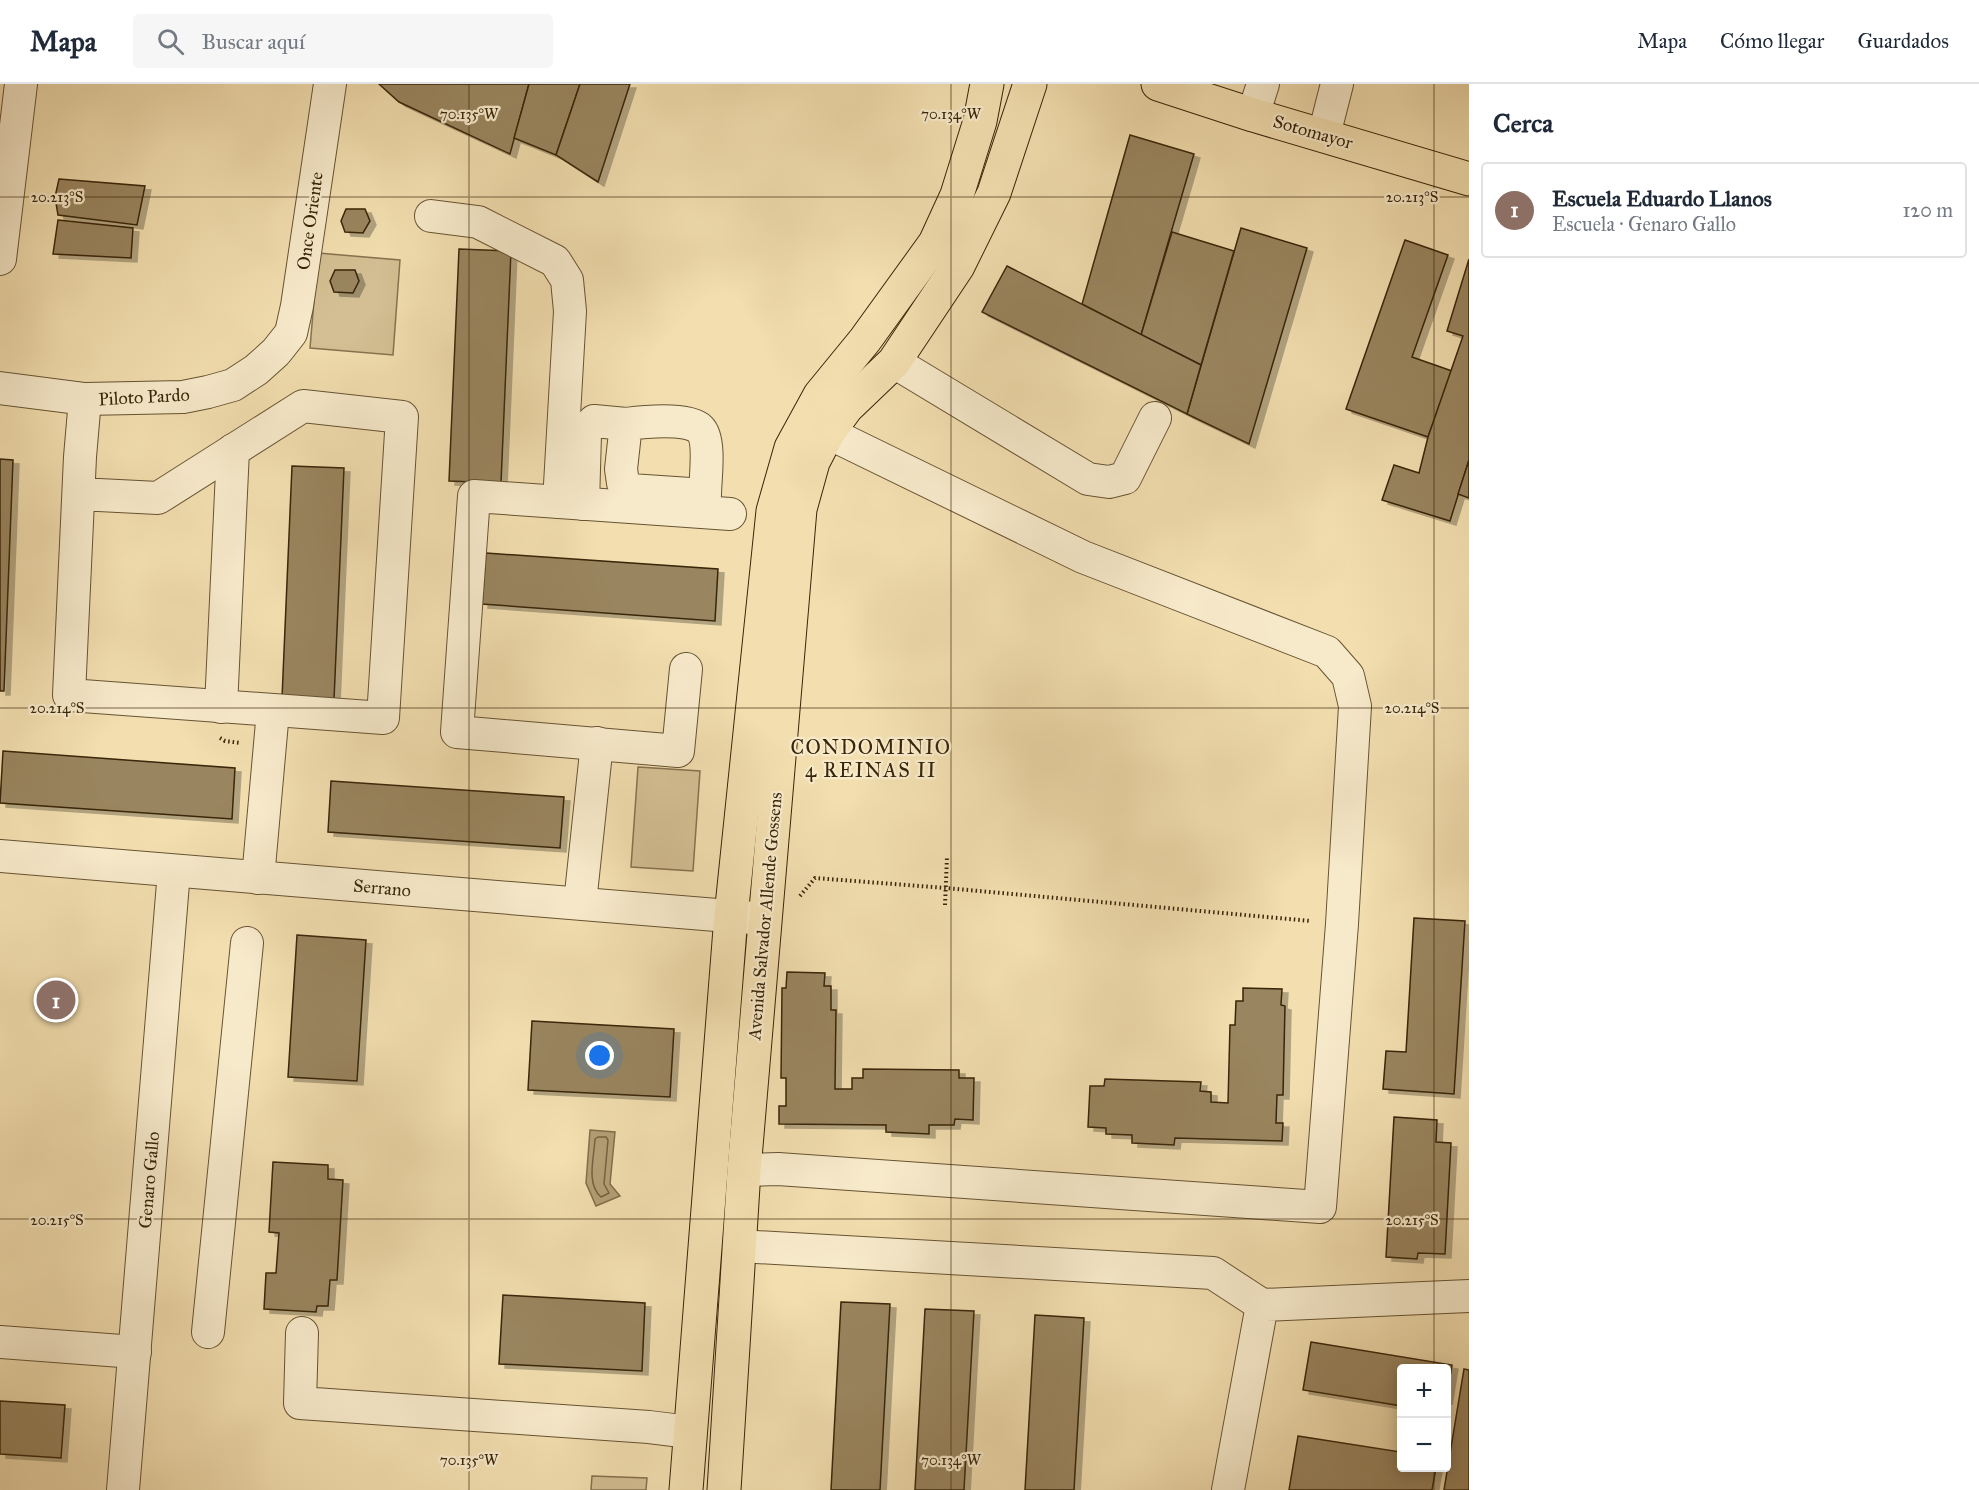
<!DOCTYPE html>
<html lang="es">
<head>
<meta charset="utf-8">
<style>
  body { margin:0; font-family:"IM FELL Great Primer",serif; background:#f6f6f7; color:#1f2937 }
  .controls { position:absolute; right:18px; bottom:18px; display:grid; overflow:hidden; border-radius:6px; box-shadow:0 3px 15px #0003 }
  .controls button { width:54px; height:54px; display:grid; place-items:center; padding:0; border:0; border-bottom:2px solid #e0e1e3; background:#fff; color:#1f2937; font:30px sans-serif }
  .you { position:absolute; left:600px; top:972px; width:21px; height:21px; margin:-15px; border:4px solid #fff; border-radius:50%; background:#1a73e8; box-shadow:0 0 0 9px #1a73e833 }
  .badge { display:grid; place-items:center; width:39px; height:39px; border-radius:50%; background:#2563eb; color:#fff; font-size:20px; font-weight:700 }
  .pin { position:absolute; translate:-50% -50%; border:3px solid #fff; box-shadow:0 2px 6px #0006 }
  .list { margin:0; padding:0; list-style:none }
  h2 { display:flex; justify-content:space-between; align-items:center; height:78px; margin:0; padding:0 24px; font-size:26px }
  h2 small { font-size:20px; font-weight:400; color:#747a83 }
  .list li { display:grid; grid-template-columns:39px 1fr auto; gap:18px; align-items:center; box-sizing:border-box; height:96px; margin:0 12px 12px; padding:0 12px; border:2px solid #e0e1e3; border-radius:6px }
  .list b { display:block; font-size:22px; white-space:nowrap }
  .list p { margin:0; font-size:20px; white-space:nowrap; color:#747a83 }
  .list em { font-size:20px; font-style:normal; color:#747a83 }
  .icon { flex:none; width:33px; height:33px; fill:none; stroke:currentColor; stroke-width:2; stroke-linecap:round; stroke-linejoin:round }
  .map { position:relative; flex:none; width:1469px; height:1406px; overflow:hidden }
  header { display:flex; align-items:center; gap:36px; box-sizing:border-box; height:84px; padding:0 30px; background:#fff; border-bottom:2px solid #e0e1e3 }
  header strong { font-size:28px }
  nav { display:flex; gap:33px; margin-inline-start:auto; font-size:21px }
  .search { width:420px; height:54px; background:#f6f6f7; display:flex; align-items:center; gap:15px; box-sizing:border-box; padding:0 21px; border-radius:6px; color:#747a83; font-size:22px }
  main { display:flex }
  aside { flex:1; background:#fff }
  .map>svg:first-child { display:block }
  .green { fill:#d3bf93; stroke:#86724e; stroke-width:1.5 }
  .water { fill:#b39f76; stroke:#826e4a; stroke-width:1.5 }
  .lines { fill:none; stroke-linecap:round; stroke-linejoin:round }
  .shore { stroke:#76623f; stroke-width:1.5 }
  .building { fill:#99855f; stroke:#392508; stroke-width:1.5; filter:url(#shadow) }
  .minor-casing { stroke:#675332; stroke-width:34 }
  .major-casing { stroke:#392508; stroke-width:35 }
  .path { stroke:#392508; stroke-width:4; stroke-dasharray:1.5 3; stroke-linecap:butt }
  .minor { stroke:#f7eacb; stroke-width:32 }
  .major { stroke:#f2deaf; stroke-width:33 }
  .ticks { fill:none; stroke:#392508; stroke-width:1.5; stroke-opacity:0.45 }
  .labels { text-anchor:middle; stroke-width:4.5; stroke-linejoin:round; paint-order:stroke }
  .street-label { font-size:18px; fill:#392508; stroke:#f7eacb }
  .neighbourhood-label { font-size:20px; letter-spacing:1.5px; fill:#392508; stroke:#f7eacb }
  .ticks-label { font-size:15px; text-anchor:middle; fill:#392508; stroke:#f7eacb; stroke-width:4.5; stroke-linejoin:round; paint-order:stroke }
</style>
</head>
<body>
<header>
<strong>Mapa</strong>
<div class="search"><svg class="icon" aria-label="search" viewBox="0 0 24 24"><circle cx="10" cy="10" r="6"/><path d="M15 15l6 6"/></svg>Buscar aquí</div>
<nav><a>Mapa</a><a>Cómo llegar</a><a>Guardados</a></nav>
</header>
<main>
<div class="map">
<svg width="1469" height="1406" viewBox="0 0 1469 1406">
  <defs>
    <filter id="shadow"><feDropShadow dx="6" dy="4" stdDeviation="0" flood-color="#0004"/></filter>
  </defs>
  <rect width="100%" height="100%" fill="#f2deaf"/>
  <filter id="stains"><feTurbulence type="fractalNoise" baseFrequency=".00333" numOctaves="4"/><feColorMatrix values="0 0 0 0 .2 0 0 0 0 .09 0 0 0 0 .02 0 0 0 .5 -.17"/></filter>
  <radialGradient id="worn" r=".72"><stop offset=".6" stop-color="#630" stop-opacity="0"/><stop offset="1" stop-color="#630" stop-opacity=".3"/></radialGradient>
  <g class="green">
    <polygon points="318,169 400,176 393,271 310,264"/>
    <polygon points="638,683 700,687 693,787 631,783"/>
    <polygon points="592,1392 647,1394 646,1406 591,1406"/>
  </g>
  <polygon class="water" points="590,1046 615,1048 610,1100 620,1112 596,1122 586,1099"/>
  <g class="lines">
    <path class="shore" d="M598,1053h8l2,3 -4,44 5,9 -8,4c-15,-13 -7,-39 -6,-58z"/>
  </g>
  <g class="building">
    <polygon points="379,0 529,0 510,70 399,18"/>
    <polygon points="529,0 580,0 556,71 514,54"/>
    <polygon points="580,0 630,0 598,98 556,71"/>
    <polygon points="1130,51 1194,70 1141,251 1082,220"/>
    <polygon points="59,95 145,102 137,141 58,131 55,113"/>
    <polygon points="346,125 365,125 370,137 363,149 345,148 341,137"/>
    <polygon points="58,136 133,144 131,174 53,170"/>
    <polygon points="1241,144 1307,164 1249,360 1187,330"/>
    <polygon points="1172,148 1234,167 1201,281 1141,251"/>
    <polygon points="1405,156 1448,171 1412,273 1452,287 1428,353 1346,325"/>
    <polygon points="459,165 511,167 501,399 449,397"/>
    <polygon points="1469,175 1469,376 1450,437 1382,416 1394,381 1419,389 1428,353 1463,252 1447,247"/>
    <polygon points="1007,182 1201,281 1187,330 982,228"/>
    <polygon points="335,186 355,186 359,197 353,209 334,208 330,197"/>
    <polygon points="0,375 13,376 4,607 0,607"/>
    <polygon points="1469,376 1469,414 1458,410"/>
    <polygon points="292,382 344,384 334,616 282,614"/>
    <polygon points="486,469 718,485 715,537 482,520"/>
    <polygon points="3,667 235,684 232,735 0,719"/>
    <polygon points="331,697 564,713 560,764 328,748"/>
    <polygon points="1414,834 1465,837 1454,1010 1383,1005 1386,967 1406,968"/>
    <polygon points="297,851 366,856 357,997 288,993"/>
    <polygon points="787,888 825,889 824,902 831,902 831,926 836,926 835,1005 852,1005 852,994 863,994 863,985 959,986 959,994 974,994 973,1036 955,1035 954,1041 929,1041 929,1050 886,1048 886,1041 779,1040 779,1022 786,1022 786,994 781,994 782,904 786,904"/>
    <polygon points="1243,904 1282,905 1281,921 1285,922 1283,1011 1277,1011 1276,1039 1283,1039 1282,1057 1175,1054 1174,1061 1132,1059 1132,1051 1106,1050 1106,1044 1088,1043 1090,1002 1104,1002 1105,995 1201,998 1200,1007 1211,1008 1211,1018 1228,1019 1230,941 1235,941 1236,917 1243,917"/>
    <polygon points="532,937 674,945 670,1013 528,1006"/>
    <polygon points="1394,1033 1437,1036 1436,1058 1451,1059 1445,1170 1418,1169 1417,1175 1386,1173"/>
    <polygon points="273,1078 328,1081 328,1095 343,1096 337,1196 330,1196 328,1222 317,1222 316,1228 264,1225 266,1189 276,1189 279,1149 269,1148"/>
    <polygon points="503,1211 645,1219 642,1287 499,1280"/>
    <polygon points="841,1218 890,1220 880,1406 831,1406"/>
    <polygon points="925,1225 974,1227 964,1406 915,1406"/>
    <polygon points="1035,1231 1084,1234 1074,1406 1025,1406"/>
    <polygon points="1311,1258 1452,1281 1446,1317 1446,1284 1402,1284 1402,1322 1303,1306"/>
    <polygon points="1464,1285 1469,1286 1469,1406 1444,1406"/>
    <polygon points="0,1317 65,1321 61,1374 0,1370"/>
    <polygon points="1298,1352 1400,1368 1402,1359 1402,1384 1436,1384 1432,1406 1289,1406"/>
  </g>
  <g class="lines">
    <defs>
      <g id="minor">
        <polyline points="1253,31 1263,0"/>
        <polyline points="1324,51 1337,0"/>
        <polyline points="431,132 478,138 555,177 567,196 570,227 559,418"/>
        <polyline points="0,175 21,0"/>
        <polyline points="894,278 1088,395 1109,398 1125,394 1155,334"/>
        <polyline points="0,304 85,315 183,313 208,308 233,301 256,286 276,268 291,249 297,222 330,0"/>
        <polyline points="79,410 158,414 303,322 402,333 383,634 69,611 80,373 85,315"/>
        <path d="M583,420l2,-70 4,-8 5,-5 32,3 -5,45 2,14 7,7 75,5c0,-15 6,-55 -5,-66 -12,-12 -58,-7 -74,-5"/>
        <polyline points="686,585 678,667 457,648 474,412 730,430"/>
        <polyline points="221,623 233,366"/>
        <polyline points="0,772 765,835"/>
        <polyline points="258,794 273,627"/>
        <polyline points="580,819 597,659"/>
        <polyline points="744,1086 778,1085 1320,1123 1342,840 1355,622 1348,592 1327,568 1083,473 806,338"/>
        <polyline points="739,1162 1213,1189 1262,1221"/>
        <polyline points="208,1248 247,859"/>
        <polyline points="302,1249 300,1319 649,1343 690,1348"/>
        <polyline points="0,1258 135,1268"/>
        <polyline points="123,1406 174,787"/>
        <polyline points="1228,1406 1262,1221 1469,1212"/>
      </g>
      <g id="major">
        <polyline points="1158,0 1253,31 1469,95"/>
        <polyline points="686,1406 731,832 773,427 791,364 820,311 865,256 935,159 957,111 980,37 987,0"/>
        <polyline points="724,1406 744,1086 800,425 813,378 828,349 847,323 894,278 958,182 994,109 1030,0"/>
      </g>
    </defs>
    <use href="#minor" class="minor-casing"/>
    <use href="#major" class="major-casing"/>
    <g class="path">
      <polyline points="220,654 225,657 241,659"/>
      <polyline points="800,812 815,794 946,804 1311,837"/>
      <polyline points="945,821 947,773"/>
    </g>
    <use href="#minor" class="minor"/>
    <use href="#major" class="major"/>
  </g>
  <path class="ticks" d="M469,0v1406M951,0v1406M1434,0v1284M0,113h1469M0,624h1469M0,1135h1469M1434,1384v22"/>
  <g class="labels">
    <g class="street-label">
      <text transform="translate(1313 48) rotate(16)" y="6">Sotomayor</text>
      <text transform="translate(310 137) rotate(-82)" y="6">Once Oriente</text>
      <text transform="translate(144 313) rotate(-3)" y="6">Piloto Pardo</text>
      <text transform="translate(382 804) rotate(5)" y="6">Serrano</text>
      <text transform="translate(765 832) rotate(-85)" y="6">Avenida Salvador Allende Gossens</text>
      <text transform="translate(149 1096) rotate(-85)" y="6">Genaro Gallo</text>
    </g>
    <g class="neighbourhood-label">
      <text x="871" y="670">CONDOMINIO<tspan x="871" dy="23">4 REINAS II</tspan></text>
    </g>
  </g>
  <g class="ticks-label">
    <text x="469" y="35">70.135°W</text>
    <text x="951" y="35">70.134°W</text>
    <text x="57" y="118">20.213°S</text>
    <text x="1412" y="118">20.213°S</text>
    <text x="57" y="629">20.214°S</text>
    <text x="1412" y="629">20.214°S</text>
    <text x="57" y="1141">20.215°S</text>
    <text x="1412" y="1141">20.215°S</text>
    <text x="469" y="1381">70.135°W</text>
    <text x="951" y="1381">70.134°W</text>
  </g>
  <rect width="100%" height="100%" filter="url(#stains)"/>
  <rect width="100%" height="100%" fill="url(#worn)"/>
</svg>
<div class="controls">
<button>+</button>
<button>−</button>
</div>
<div class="you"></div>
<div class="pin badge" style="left:56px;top:916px;background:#8d6e63">1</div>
</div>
<aside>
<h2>Cerca<small></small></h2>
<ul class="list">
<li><span class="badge" style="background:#8d6e63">1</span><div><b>Escuela Eduardo Llanos</b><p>Escuela · Genaro Gallo</p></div><em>120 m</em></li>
</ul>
</aside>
</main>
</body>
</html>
